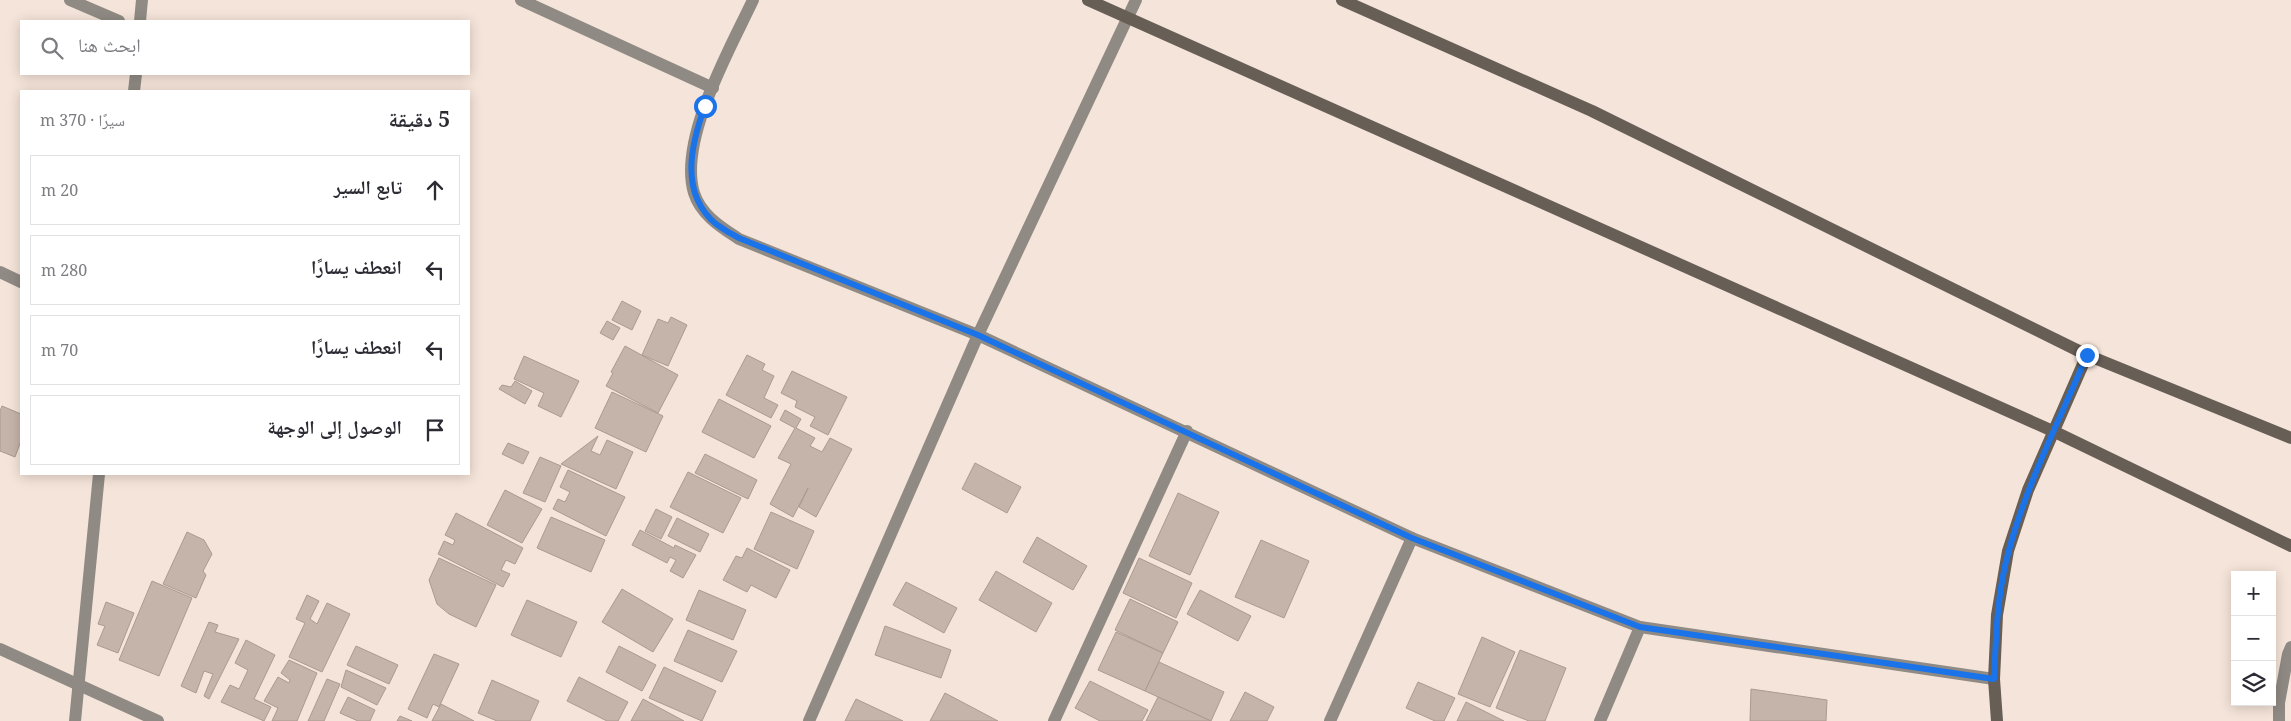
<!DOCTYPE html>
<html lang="ar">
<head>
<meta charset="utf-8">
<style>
  body { margin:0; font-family:"Noto Serif","Noto Naskh Arabic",serif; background:#f2f2f3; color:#2b2b33; direction:rtl }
  .controls { position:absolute; right:15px; bottom:15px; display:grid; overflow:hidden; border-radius:0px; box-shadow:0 2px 12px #0003 }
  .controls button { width:45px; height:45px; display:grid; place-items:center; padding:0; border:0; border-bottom:1px solid #e1e1e2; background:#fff; color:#2b2b33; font:25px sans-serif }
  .stop { position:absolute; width:15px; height:15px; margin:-11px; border:4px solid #1a73e8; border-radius:50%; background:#fff }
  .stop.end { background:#1a73e8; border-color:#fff; box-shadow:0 1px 5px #0008 }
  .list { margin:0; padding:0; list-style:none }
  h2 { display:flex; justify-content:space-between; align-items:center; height:65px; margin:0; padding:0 20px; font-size:21px }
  h2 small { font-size:16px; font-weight:400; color:#7c7c81 }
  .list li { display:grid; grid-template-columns:32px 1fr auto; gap:15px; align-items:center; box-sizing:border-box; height:70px; margin:0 10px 10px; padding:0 10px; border:1px solid #e1e1e2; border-radius:0px }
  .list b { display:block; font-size:19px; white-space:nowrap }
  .list em { font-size:16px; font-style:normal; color:#7c7c81 }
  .icon { flex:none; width:28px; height:28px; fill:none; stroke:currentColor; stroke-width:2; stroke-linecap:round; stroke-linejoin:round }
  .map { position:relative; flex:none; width:2291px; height:721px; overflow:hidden; direction:ltr }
  .search { position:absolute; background:#fff; box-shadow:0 2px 12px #0003; left:20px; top:20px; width:450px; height:55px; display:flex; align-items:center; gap:12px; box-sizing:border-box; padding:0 18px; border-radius:0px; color:#7c7c81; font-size:19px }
  .panel { position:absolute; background:#fff; box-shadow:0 2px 12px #0003; left:20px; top:90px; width:450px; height:385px; border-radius:0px; direction:rtl }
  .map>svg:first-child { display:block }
  .building { fill:#c5b4a9; stroke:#aa9a8f }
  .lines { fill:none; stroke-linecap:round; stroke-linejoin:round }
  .street { stroke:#908a84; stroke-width:12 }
  .secondary { stroke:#675e56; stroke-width:12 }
  .route { stroke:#1a73e8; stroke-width:6 }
</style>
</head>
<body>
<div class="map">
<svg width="2291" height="721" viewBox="0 0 2291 721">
  <rect width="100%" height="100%" fill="#f5e4d9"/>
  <g class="building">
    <polygon points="622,301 641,311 632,330 612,320"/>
    <polygon points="671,317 687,325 668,366 642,355 658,319 668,323"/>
    <polygon points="607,321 620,328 613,340 600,333"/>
    <polygon points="625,346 678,375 658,413 606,386 613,373 611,372"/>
    <polygon points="747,355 765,364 762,370 774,376 764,398 778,405 771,418 726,395"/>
    <polygon points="524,356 579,381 561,417 538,406 544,393 514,379"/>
    <polygon points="792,371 847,397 828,435 810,426 815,417 795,407 797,401 781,393"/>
    <polygon points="515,381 532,391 525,404 499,389 502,385 511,387"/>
    <polygon points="612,392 663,416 646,452 595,428"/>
    <polygon points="719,399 771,426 754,458 702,432"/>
    <polygon points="2,406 21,414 21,441 15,457 0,451 0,411"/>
    <polygon points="785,410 801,419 796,428 815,438 810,446 822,452 830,438 852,449 816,517 799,507 808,488 793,517 770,504 791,464 778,458 795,428 780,420"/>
    <polygon points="598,436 591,451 600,455 607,440 633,452 616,489 561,464"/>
    <polygon points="508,443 529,452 523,464 502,454"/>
    <polygon points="705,454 757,480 748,499 695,473"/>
    <polygon points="540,457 561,466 545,502 523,493"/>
    <polygon points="975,463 1021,487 1007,513 962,489"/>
    <polygon points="568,470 625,497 606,536 553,509 558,499 565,502 570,492 560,487"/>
    <polygon points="688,472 741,498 723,533 670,507"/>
    <polygon points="505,490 542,509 522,543 487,525"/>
    <polygon points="1178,493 1219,512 1190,575 1149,556"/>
    <polygon points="656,509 672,517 661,539 645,531"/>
    <polygon points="771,512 814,531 797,569 754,549"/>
    <polygon points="456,513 523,548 515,564 506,560 501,570 510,574 503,587 438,554 444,541 453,545 455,540 445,535"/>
    <polygon points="551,517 605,540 591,572 537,548"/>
    <polygon points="677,518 709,534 700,552 668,536"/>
    <polygon points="640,530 674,548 675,545 696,555 683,578 670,571 676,560 670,557 667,563 632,545"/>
    <polygon points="187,532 204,540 212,554 203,571 206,575 196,598 163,584"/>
    <polygon points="1037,537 1087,566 1073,590 1023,562"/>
    <polygon points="1261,540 1309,561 1284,618 1235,597"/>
    <polygon points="747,548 790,570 776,598 751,585 747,592 723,580 736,556 742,558"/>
    <polygon points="439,558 496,585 476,627 449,614 437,604 429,580"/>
    <polygon points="1139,558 1192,583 1176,618 1123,593"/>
    <polygon points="996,571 1052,603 1036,632 979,600"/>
    <polygon points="152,581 192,598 159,676 119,660"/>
    <polygon points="906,582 957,608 944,633 893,605"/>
    <polygon points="622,589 673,619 653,652 602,622"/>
    <polygon points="699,590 746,610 733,640 686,620"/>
    <polygon points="1200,590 1251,616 1238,641 1187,614"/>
    <polygon points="307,595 319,601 310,619 317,624 327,603 350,614 322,672 289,657 305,623 296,619"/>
    <polygon points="1130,599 1178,622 1163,653 1115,630"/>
    <polygon points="527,600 577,622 561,657 511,635"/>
    <polygon points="106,602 134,613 118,653 97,645 105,626 98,624"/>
    <polygon points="209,622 218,625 215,632 239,639 209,699 204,696 213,674 204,671 196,693 181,686"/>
    <polygon points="885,626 951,650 941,678 875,655"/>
    <polygon points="688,630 737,651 722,682 674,661"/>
    <polygon points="1116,632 1163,653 1145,691 1098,670"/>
    <polygon points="1482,637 1515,652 1490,707 1458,694"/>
    <polygon points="246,640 275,655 254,699 271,707 264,721 221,702 230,685 239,689 248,670 235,663"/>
    <polygon points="356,646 398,665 389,684 347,665"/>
    <polygon points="619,646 656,665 642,691 606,672"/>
    <polygon points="1520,650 1566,668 1545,721 1529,721 1496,708"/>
    <polygon points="434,654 459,664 439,707 433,704 427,718 408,709"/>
    <polygon points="289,660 317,673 297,721 272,721 278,708 264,701 278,677 289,683 290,680 281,673"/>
    <polygon points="1159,662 1224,692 1211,721 1145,691"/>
    <polygon points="664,667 716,691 702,721 649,698"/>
    <polygon points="346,670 386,688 377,705 341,687"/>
    <polygon points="579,677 628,702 618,721 607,721 567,701"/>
    <polygon points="327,679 340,684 324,721 308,721"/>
    <polygon points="492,680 539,701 530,721 497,721 478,713"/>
    <polygon points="1090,681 1148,710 1142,721 1100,721 1075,708"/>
    <polygon points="1418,682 1455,698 1444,721 1435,721 1406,708"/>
    <polygon points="1751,689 1827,700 1826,721 1750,721"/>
    <polygon points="1245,692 1274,707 1267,721 1230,721"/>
    <polygon points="945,693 998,721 930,721"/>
    <polygon points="348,697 375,710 370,721 358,721 340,713"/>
    <polygon points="1158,697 1211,721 1146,721"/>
    <polygon points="643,699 684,721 631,721"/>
    <polygon points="856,699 903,721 845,721"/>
    <polygon points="1466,702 1504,721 1457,721"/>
    <polygon points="441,704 474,721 432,721"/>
    <polygon points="400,716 412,721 397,721"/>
  </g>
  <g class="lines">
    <g class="street">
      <polyline points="70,0 119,21"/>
      <polyline points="521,0 713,88"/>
      <path d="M753,0c-23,49 -75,140 -59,193 7,22 27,34 45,46l239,96 434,203 228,89 354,52"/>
      <polyline points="140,21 142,0"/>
      <polyline points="134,91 136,74"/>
      <polyline points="0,272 21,282"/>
      <polyline points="0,649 158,721"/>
      <polyline points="75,721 99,474"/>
      <polyline points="809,721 978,335 1136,0"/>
      <polyline points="1054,721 1187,431"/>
      <polyline points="1330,721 1412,538"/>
      <polyline points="1600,721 1640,627"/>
      <polyline points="2279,721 2279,703 2288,654 2291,647"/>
    </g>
    <g class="secondary">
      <polyline points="1088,0 2055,432 2291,546"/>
      <polyline points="1342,0 1592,111 2087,355 2291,438"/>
      <polyline points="1997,721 1994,679 1997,615 2008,551 2028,490 2087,355"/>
    </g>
  </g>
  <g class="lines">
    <path class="route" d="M705,106c-14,38 -26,87 11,118 7,5 15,10 23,14l239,97 434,203 228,89 354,52c2,-43 3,-87 15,-129 18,-67 51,-131 78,-195"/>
  </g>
</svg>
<div class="controls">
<button>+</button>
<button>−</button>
<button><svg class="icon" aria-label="layers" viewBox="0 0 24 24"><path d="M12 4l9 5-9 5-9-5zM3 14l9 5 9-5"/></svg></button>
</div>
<div class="stop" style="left:705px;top:106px"></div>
<div class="stop end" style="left:2087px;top:355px"></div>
<div class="search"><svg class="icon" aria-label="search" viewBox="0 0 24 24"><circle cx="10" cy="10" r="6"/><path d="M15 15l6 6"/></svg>ابحث هنا</div>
<section class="panel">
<h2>5 دقيقة<small>سيرًا · 370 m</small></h2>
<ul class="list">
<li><svg class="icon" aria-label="ahead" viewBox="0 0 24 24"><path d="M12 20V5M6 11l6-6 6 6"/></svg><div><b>تابع السير</b></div><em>20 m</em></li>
<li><svg class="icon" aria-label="left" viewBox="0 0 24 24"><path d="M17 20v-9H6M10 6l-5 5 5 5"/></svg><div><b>انعطف يسارًا</b></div><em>280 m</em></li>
<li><svg class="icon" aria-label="left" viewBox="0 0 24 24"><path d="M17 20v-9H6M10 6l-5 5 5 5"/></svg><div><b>انعطف يسارًا</b></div><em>70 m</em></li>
<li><svg class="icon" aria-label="arrive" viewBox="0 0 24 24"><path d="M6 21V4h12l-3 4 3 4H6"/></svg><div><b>الوصول إلى الوجهة</b></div></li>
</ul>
</section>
</div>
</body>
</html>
